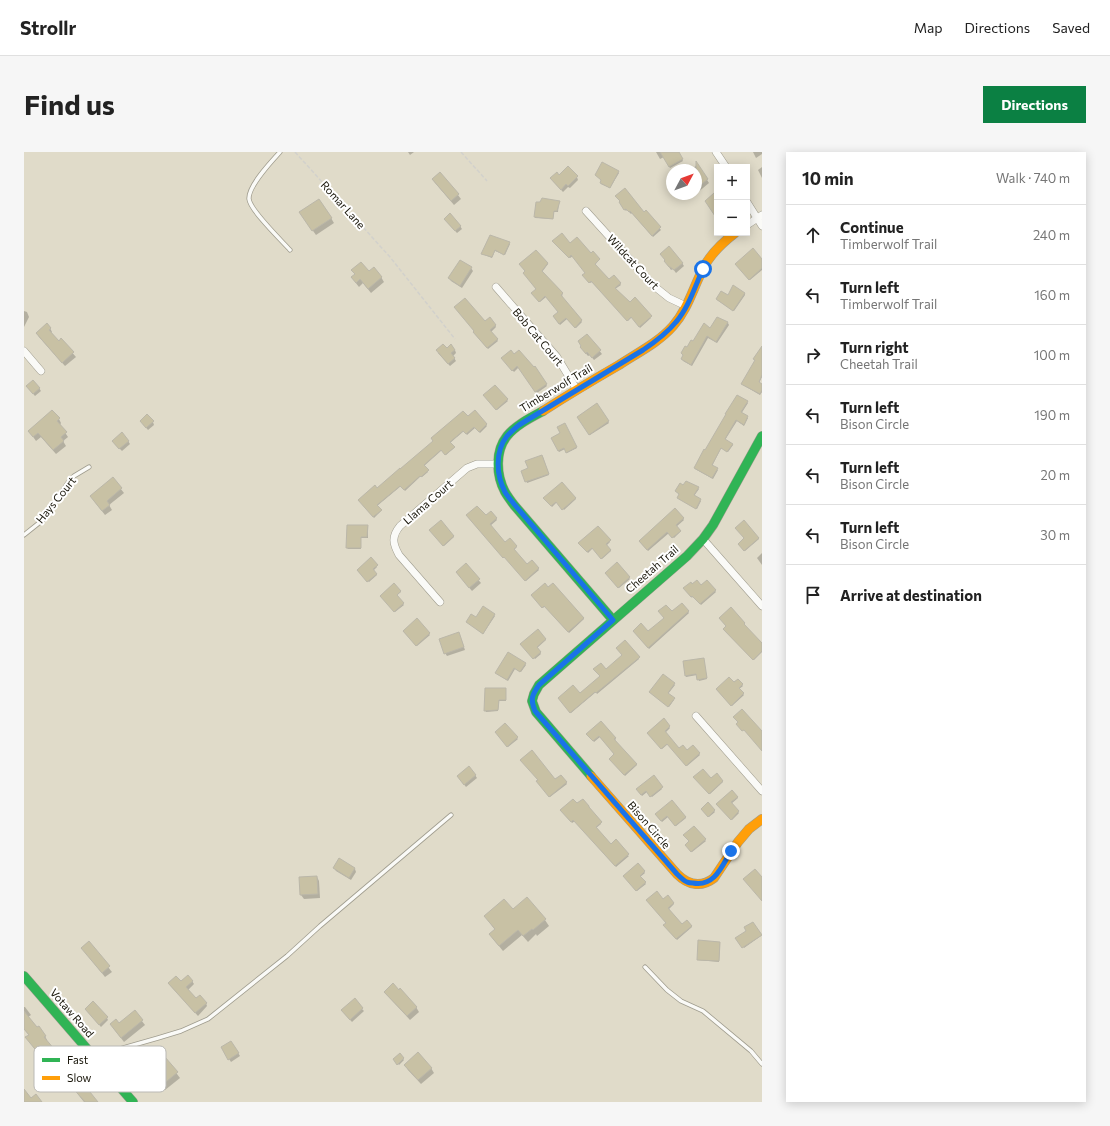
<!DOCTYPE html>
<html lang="en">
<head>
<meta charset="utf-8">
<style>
  body { margin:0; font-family:Commissioner,sans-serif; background:#f6f6f6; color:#222 }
  .controls { position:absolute; right:12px; top:12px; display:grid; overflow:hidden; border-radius:0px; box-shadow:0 2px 10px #0003 }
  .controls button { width:36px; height:36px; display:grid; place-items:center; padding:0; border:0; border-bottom:1px solid #e0e0e0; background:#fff; color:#222; font:20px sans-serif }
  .compass { position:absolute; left:642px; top:12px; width:36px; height:36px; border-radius:50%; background:#fff; box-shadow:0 2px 10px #0003; rotate:49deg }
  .stop { position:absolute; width:12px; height:12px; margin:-9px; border:3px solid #1a73e8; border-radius:50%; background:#fff }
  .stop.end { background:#1a73e8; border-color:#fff; box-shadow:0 1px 4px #0008 }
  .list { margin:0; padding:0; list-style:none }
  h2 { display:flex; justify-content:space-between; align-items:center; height:52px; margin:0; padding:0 16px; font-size:17px }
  h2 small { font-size:13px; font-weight:400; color:#767676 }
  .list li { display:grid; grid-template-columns:26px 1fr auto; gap:12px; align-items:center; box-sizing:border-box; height:60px; padding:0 16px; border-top:1px solid #e0e0e0 }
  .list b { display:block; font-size:15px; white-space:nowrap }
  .list p { margin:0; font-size:13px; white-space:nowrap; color:#767676 }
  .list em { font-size:13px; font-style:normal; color:#767676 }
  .icon { flex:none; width:22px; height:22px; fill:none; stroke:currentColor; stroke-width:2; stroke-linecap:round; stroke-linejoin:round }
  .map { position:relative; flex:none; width:738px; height:950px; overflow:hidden; border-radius:0px }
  header { display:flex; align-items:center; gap:24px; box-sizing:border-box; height:56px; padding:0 20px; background:#fff; border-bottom:1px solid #e0e0e0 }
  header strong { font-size:19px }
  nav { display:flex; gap:22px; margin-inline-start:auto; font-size:14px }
  .intro { display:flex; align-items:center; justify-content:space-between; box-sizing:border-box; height:96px; padding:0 24px }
  h1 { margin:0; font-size:28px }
  .button { padding:10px 18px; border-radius:0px; background:#0b8043; color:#fff; font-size:14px; font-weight:700 }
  main { display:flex; gap:24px; padding:0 24px }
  aside { flex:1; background:#fff; border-radius:0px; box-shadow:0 2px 10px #0003 }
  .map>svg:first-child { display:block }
  .shadow { fill:#0003 }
  .building { fill:#c8c1a4; stroke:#bbb7a9 }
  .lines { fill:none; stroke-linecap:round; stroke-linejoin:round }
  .lane-casing { stroke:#9f9c8e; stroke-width:5 }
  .street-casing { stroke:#9f9c8e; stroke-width:8 }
  .fast-casing { stroke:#9f9c8e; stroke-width:10 }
  .slow-casing { stroke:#9f9c8e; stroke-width:10 }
  .path { stroke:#d2d1cc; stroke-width:1.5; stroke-dasharray:4 2; stroke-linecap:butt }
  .lane { stroke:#fafaf7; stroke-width:3.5 }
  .street { stroke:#fafaf7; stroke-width:7 }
  .fast { stroke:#30b455; stroke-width:9 }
  .slow { stroke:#ff9f0a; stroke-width:9 }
  .route { stroke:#1a73e8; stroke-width:5 }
  .labels { text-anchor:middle; stroke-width:4; stroke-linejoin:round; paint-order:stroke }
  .street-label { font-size:11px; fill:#181509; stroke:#fff }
  .key { fill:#fff; stroke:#bab9b5; stroke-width:1 }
  .key-label { font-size:11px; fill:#181509 }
</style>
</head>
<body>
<header>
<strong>Strollr</strong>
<nav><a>Map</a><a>Directions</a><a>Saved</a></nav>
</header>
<div class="intro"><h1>Find us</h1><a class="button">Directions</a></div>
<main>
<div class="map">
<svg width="738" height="950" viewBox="0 0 738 950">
  <rect width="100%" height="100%" fill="#e0dbc9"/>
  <g class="shadow">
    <polygon points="384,0 390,0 386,3"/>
    <polygon points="632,0 654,0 659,9 646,16 640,5 636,7"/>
    <polygon points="729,0 738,0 738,2 732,6"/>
    <polygon points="674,13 685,31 673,41 672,39 672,18 665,18"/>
    <polygon points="738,15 738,26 734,18"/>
    <polygon points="594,20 595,21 586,36 577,32 577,31"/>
    <polygon points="416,22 434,43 437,47 430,53 412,32 409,28"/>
    <polygon points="535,24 553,25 554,28 546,36 544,35 539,40 529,29"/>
    <polygon points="535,50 534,60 530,60 529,67 511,66 511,65"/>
    <polygon points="597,50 620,61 622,60 637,78 629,85 608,61 607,62 603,58 602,59 597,53"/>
    <polygon points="279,65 307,66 310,71 292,83"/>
    <polygon points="423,70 436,74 438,77 433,81"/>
    <polygon points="530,90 546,92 567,102 575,107 575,108 571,113 585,129 590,124 597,133 591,137 606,151 627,166 616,176 608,165 604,169 568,130 566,131 560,123 562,121 549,104 546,106"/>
    <polygon points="485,91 486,92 481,103 471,99 468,106 458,102"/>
    <polygon points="738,108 738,118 726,128 713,113"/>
    <polygon points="523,111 524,112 518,120 538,142 539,143 537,144 558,170 552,176 543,167 536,173 530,165 535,160 522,145 516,150 509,142 513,138 501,122"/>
    <polygon points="658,111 660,114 652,121 649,117 647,118 643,112"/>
    <polygon points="447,116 449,119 438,136 427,129 425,126"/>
    <polygon points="329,118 345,121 357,125 360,130 347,141 339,131 335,135 331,130 331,123"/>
    <polygon points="721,143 710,159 693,148 704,144 721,142"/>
    <polygon points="0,159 3,160 5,165 0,175"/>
    <polygon points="694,166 704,171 705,173 693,191 684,186 668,214 659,209 658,207 664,197 669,191 687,177"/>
    <polygon points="461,170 471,173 472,175 467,180 474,189 464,197 451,182 451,179"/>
    <polygon points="26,176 28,180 27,181 35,190 37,188 52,205 41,214 15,185 13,181"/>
    <polygon points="563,183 578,202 570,208 566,203 564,204 559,198"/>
    <polygon points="422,198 431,198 432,201 429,204 432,209 426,214 414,201"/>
    <polygon points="738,201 738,225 735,231 738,233 738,240 736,243 719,233"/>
    <polygon points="490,203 510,216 510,215 523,234 513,241 495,215 490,220 480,208"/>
    <polygon points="15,236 17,239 11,244 5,237"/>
    <polygon points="461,244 483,248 484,249 473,258"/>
    <polygon points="723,250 724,251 717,262 724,266 720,274 713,269 701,288 709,293 704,300 697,296 688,314 694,318 689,327 671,317"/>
    <polygon points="573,253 585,271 566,283 554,265"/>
    <polygon points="451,259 463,274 456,281 451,276 443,283 440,279 426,291 430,296 422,303 418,298 400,314 404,320 398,325 397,324 381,339 377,334 353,354 357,359 350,366 336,349 353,338"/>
    <polygon points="35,267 37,271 36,273 44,285 39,289 42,294 32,302 17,285 12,289 5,279"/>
    <polygon points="129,270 130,273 124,278 119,272"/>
    <polygon points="541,273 553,296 543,301 541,297 535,300 528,286 538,282"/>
    <polygon points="104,289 106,292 98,299 91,292"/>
    <polygon points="519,305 525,323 503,331 498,319 505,317"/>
    <polygon points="89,327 100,341 85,353 88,358 81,363 70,349"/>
    <polygon points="674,336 675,337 670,344 677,349 673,357 654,346 656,343 652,339"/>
    <polygon points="551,346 552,347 540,358 533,350 528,355 521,347"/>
    <polygon points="651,357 660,368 652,375 656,380 650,386 645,381 624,399 616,390"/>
    <polygon points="467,360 473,368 466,374 481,391 492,394 493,395 490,398 503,413 508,409 515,418 502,429 481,405 480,406 444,365 462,365"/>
    <polygon points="344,374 344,386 337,386 337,397 324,397 323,396"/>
    <polygon points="407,379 429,384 430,385 420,394"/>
    <polygon points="734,386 735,387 721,399 716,393"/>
    <polygon points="586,389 586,390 582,394 587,399 578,407 569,396 564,401 556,391"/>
    <polygon points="738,401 738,413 733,406"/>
    <polygon points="593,412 606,427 595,436 583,422"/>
    <polygon points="442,413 457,431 448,439 433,421"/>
    <polygon points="353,414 353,415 349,419 353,423 345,430 334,419"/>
    <polygon points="683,429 692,440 677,453 669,444 668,446 661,437 668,434 677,434"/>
    <polygon points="376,439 377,440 372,444 380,453 371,460 358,445"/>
    <polygon points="509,445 559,466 560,467 545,481 521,454 519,456"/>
    <polygon points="658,452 665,461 625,497 611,480 624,481"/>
    <polygon points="460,456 471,464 459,482 443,470 452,467"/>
    <polygon points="707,456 721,472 721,473 720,474 738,492 738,500 730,508 700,478 703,475"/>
    <polygon points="393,468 406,483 393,494 380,480"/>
    <polygon points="436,484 441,498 423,504 421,501"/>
    <polygon points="521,487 522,488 513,496 517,502 511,507 498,493"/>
    <polygon points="615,506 615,507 573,542 572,540 547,561 535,546 556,542 577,524 582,519"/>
    <polygon points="680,508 683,527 675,529 673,523 662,525 662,524"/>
    <polygon points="501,512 502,513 497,520 491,517 484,529 473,522"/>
    <polygon points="639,523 651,533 644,542 650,548 645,555 627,541"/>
    <polygon points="714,528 719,534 715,537 720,543 708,554 693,538"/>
    <polygon points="482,538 482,549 475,549 474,559 462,560 461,558"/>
    <polygon points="639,567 646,576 641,581 655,597 663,599 669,594 676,603 663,614 644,592 638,597 624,581"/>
    <polygon points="472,580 493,586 494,587 484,595"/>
    <polygon points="564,582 591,586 592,587 590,589 613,613 601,624 587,608 591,602 576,585 570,590"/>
    <polygon points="693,622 699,630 686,642 671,626 687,627"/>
    <polygon points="451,623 453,626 442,635 436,627"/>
    <polygon points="537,624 543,632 526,645 514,630 531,629"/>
    <polygon points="629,625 638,637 628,645 623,640 618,644 613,637"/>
    <polygon points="708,639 714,646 707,652 715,661 708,668 694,653"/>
    <polygon points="648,650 662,666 652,674 644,665 638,670 632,663"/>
    <polygon points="684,652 691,660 685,665 679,658"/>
    <polygon points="538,659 577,671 577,672 572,676 587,693 605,704 592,715 551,669 548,671"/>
    <polygon points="681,688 682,689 668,700 662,693 666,690"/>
    <polygon points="316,708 331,717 332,720 327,728 312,719 310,716"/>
    <polygon points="614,712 621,721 616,725 622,732 613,739 600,724"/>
    <polygon points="293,725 295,729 296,746 280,747 277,743"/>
    <polygon points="639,749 650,751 650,752 644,758 658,774 663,769 668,775 653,788 641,774 643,771"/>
    <polygon points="489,758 521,768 525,774 513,784 512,782 504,790 498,783 479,799 470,788 466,782 471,778 461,764"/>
    <polygon points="728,771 737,784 720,796 713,786 723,779"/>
    <polygon points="64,790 88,820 81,825 58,796"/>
    <polygon points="696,791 695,810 674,808 674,807"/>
    <polygon points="168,829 170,832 164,838 172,848 182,851 183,854 174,864 145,832"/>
    <polygon points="361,840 392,855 395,860 386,868 364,844"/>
    <polygon points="0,855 1,855 7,863 4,865 21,884 23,888 22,889 46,914 49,918 45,921 36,912 30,917 19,905 18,905 5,889 5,883 0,877"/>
    <polygon points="62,857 83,866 84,868 77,875"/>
    <polygon points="338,857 340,859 328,870 320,861"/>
    <polygon points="111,860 121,873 100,890 90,877"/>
    <polygon points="207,890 216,904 207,910 198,896"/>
    <polygon points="376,903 380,908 375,913 371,909"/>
    <polygon points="141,906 156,926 141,938 128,923"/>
    <polygon points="381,913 407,916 410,921 397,932 384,918"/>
    <polygon points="42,927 63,934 65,938 64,939 73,950 60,950"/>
  </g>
  <g class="building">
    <polygon points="636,0 655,0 659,7 645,15"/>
    <polygon points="672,9 684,27 672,37"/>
    <polygon points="578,10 595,19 586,36 576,31 577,28 571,23"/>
    <polygon points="544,14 554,24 544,34 542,32 537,38 526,26 533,20 535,23"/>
    <polygon points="416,20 435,42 427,49 408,27"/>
    <polygon points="601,36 620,60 622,58 637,75 628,84 606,59 605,60 602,57 600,58 595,50 596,49 591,44"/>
    <polygon points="690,41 693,46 693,67 681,49"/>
    <polygon points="518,46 536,49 533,59 530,59 529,67 510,65 512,50 516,50"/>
    <polygon points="295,47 308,66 288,79 275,60"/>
    <polygon points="426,61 437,74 431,79 420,67"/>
    <polygon points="538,81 546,91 553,85 567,101 569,99 576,107 571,112 585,127 590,123 597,131 591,136 606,150 611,145 628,164 615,175 607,165 603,169 567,129 565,131 558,123 561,121 547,103 545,106 528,89"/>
    <polygon points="466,83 486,90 480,103 471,98 468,105 457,102"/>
    <polygon points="645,94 659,111 650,118 646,115 645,115 640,109 641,108 636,102"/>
    <polygon points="729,96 738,107 738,116 725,128 711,112"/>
    <polygon points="512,98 524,111 518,119 539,141 537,143 558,168 551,176 542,166 535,172 529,164 534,160 521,144 515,150 507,141 512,137 499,121 501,119 495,112"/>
    <polygon points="436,108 448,115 436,134 424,126"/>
    <polygon points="337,110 345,119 350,115 358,125 344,137 336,127 332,131 327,125 331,122 327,118"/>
    <polygon points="709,133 721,141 709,159 692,147 697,139 704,143"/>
    <polygon points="441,146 461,169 466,165 472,173 466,178 474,187 463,196 449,180 450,179 430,155"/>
    <polygon points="693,165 704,170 692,190 683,184 667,213 657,207 659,203 657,201 661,194 663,195 667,188 669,189 680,171 686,176"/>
    <polygon points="23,171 27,176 25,178 35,189 37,186 50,200 38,211 12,181"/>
    <polygon points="563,182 577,198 568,206 563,200 562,202 556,195 557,194 554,189"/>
    <polygon points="419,192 423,196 427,192 431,198 427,201 431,206 424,212 412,198"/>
    <polygon points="738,194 738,223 735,230 738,232 738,238 736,242 717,232 731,208 729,207"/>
    <polygon points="487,198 490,202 495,198 510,215 511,214 523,232 511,240 493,214 488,219 477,206"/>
    <polygon points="9,228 16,236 9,242 2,234"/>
    <polygon points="471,233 484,247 472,258 459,243"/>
    <polygon points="713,243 724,249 717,260 724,264 720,273 712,268 701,287 709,292 703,300 697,296 688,313 694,316 688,326 670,316 680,297 681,298 702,262 701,262"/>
    <polygon points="573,251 585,269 565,283 553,265"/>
    <polygon points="28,258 36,266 33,269 43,280 37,285 40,289 29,298 14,281 9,285 4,279"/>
    <polygon points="451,258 463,272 455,280 450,275 442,282 439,279 426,290 431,295 421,303 417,298 400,313 405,318 397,325 396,324 380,338 376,334 353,353 358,358 349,365 334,348 351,333 353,336 376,316 376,317 409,289 407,286 439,259 444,264"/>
    <polygon points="123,262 130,269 122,276 116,269"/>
    <polygon points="541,271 553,295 542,301 540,296 534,299 527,286 536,281 533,275"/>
    <polygon points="98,280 105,289 95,297 88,289"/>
    <polygon points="518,303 525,322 501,330 497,319 504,316 501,309"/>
    <polygon points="89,325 98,336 83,349 86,353 78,359 66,344"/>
    <polygon points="662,329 675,335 670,343 677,347 672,357 653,346 655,342 651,339 656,331 659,333"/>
    <polygon points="538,330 552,346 538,358 532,350 527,354 519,346"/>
    <polygon points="453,354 462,363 467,359 473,366 466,372 481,390 486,386 493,394 490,397 503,412 508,408 515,416 501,429 480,405 479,406 442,363"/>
    <polygon points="651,356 660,366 652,373 657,379 648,386 643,380 623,398 615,389"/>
    <polygon points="417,368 430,384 419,394 405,378"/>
    <polygon points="720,368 735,386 720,399 714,392 720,386 711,376"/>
    <polygon points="323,373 344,373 343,385 337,385 337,396 322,396"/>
    <polygon points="574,374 587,388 582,392 587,398 577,407 568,396 563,400 554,391"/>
    <polygon points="347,405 354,413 349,417 353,422 343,430 333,418"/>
    <polygon points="593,410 606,425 594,436 581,421"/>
    <polygon points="442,411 456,427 445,436 432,420"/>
    <polygon points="673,428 677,433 683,428 692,438 676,452 668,444 667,445 659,436 667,430 668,432"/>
    <polygon points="370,431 377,439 373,443 380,451 370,460 356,444"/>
    <polygon points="521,431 524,435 529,431 560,466 544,480 520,454 518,456 507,443"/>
    <polygon points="658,451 665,459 624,496 609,479 617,471 624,479 640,466 634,459 642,453 648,459"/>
    <polygon points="459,454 471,462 459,482 442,470 447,462 452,465"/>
    <polygon points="707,455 721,471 720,472 738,491 738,499 729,508 699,477 702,474 695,466"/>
    <polygon points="393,466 406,481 392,494 379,479"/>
    <polygon points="514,477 522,487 513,495 517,500 509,507 496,492"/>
    <polygon points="435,480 440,495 420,502 415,487"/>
    <polygon points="601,488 616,505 572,541 571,540 546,561 534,546 549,533 556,541 576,524 569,517 577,511 582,517 598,503 592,496"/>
    <polygon points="484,500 502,511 496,520 490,516 483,528 471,521"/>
    <polygon points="680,506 683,526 673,528 672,522 661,524 659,509"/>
    <polygon points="639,522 651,531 644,541 651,546 644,555 625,540"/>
    <polygon points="705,525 710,530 714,527 719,532 715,536 720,541 707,554 692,537"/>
    <polygon points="461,536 482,536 482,548 475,548 474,558 460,559"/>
    <polygon points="718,557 738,579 738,599 720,578 718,579 712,572 714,570 709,565"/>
    <polygon points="640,566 646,574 641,579 655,596 659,593 663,598 669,593 676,601 662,614 643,592 637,597 623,581"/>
    <polygon points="577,569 592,586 590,587 613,612 600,623 585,607 590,602 575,584 569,589 562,582"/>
    <polygon points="481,571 494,585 483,595 471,580"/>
    <polygon points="508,598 531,627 537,623 543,630 525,645 512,629 514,628 496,608"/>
    <polygon points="445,614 452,623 440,633 433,624"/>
    <polygon points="679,617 687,626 693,621 699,629 685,642 669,625"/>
    <polygon points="630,623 639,635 626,645 622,639 617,643 612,637"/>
    <polygon points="708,638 714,645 707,650 715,659 707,668 692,652"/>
    <polygon points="549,647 553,651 559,647 565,654 565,655 578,670 572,675 587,692 592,687 605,702 591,714 549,668 547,670 536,658"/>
    <polygon points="648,648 662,665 651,674 643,664 637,669 631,662"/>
    <polygon points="684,650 691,658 684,665 677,657"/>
    <polygon points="670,674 682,687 667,700 661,693 665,689 659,683"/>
    <polygon points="315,706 331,716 325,726 309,716"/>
    <polygon points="614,711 621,719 616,724 622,730 612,739 599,724"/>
    <polygon points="731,717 738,725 738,749 719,727"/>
    <polygon points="293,724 294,742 276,743 275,725"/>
    <polygon points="633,739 639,747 644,743 650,751 644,756 658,772 663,768 668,774 652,787 639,773 642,771 622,748"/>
    <polygon points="503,745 522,767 509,778 508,777 499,784 494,778 475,794 465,782 471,777 460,764 480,747 489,757"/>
    <polygon points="729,770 738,783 718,796 711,786 722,779 720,775"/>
    <polygon points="674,788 696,790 695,809 673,808"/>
    <polygon points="65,789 86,814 78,821 57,796"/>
    <polygon points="164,823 169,829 162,835 172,846 176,843 183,851 171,861 144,831 152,824 157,829"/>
    <polygon points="369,831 375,838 376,836 393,855 383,864 360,840"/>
    <polygon points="331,846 339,856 326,868 317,858"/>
    <polygon points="69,849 84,865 75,873 61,857"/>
    <polygon points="111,858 119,868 97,886 86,872 92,867 95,871"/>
    <polygon points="0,859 13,875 15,874 22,884 20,885 31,898 32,897 47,914 42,918 34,909 28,914 16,902 15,902 1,885 5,883 0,877"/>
    <polygon points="207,889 215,901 204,908 197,895"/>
    <polygon points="394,900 408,916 394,928 380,913"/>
    <polygon points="376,901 380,906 373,913 369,907"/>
    <polygon points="141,905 154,920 137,934 124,918"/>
    <polygon points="50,919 64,933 62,935 74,950 61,950 41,927"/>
    <polygon points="0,937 7,946 12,942 18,950 0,950"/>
  </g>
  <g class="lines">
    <defs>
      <g id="lane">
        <path d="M256,0c-9,10 -32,34 -31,47 1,11 32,41 41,51"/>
        <polyline points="0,383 20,367 43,332 50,324 65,315"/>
        <polyline points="621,815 643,838 657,849 679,859 727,899 738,912"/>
        <polyline points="68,902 92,898 134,886 157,879 184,867 263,804 296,774 427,663"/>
      </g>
      <g id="street">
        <polyline points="692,0 702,15"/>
        <polyline points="723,50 738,74"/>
        <polyline points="562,59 630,134 645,146 662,154"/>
        <polyline points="723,73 738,63"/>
        <polyline points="472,135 533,205 553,238"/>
        <polyline points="0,199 17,219"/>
        <polyline points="679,387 738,454"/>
        <path d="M416,450l-41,-47c-6,-11 -8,-18 1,-29l67,-58 10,-4h21"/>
        <polyline points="672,564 738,639"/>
      </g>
      <g id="fast">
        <path d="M519,259c-13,7 -27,14 -36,25 -12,15 -11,39 -2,56 3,5 6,9 9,13l99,115"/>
        <polyline points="567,624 512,560 508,549 510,542 515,533 663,404 679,387 689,373 738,284"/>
        <polyline points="0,824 109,950"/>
      </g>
      <g id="slow">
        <path d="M519,259c25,-16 50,-31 76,-46 18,-12 39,-22 54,-39 15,-17 20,-38 30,-57 7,-15 19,-26 32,-36"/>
        <path d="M567,624l86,98c11,11 24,14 37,4l24,-36 11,-13 13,-10"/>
      </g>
    </defs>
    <use href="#lane" class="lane-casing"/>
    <use href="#street" class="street-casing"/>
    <use href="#fast" class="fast-casing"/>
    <use href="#slow" class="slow-casing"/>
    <g class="path">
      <polyline points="271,0 366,105 431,187"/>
      <polyline points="437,0 463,29"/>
    </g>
    <use href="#lane" class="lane"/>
    <use href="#street" class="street"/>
    <use href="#fast" class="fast"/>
    <use href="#slow" class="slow"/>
  </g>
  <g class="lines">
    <path class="route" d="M679,117c-8,17 -14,38 -27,53 -9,11 -21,20 -33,28l-124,75c-4,3 -8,7 -12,11 -12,15 -11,39 -2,56 2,4 6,8 9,12l99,116 -74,65c-7,10 -9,14 -4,26l142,163c3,3 7,7 10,8 2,1 4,1 6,1 22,4 29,-17 38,-32"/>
  </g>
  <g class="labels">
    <g class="street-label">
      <text transform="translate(319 53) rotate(48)" y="4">Romar Lane</text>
      <text transform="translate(609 110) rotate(47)" y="4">Wildcat Court</text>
      <text transform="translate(514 185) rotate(50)" y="4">Bob Cat Court</text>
      <text transform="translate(532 236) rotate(-31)" y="4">Timberwolf Trail</text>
      <text transform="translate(32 348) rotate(-51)" y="4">Hays Court</text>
      <text transform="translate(404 350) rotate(-41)" y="4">Llama Court</text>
      <text transform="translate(628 417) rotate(-41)" y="4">Cheetah Trail</text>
      <text transform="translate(625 673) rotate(49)" y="4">Bison Circle</text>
      <text transform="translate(48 861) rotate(49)" y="4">Votaw Road</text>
    </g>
  </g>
  <rect x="10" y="894" width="132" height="46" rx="6" class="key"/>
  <rect x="18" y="906" width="18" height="4" fill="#30b455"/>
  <rect x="18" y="924" width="18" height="4" fill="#ff9f0a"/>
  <g class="key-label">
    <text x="43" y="912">Fast</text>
    <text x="43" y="930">Slow</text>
  </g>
</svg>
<div class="controls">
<button>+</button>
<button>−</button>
</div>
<svg class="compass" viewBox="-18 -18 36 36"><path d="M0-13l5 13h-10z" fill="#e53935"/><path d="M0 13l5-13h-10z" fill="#767676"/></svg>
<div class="stop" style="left:679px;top:117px"></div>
<div class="stop end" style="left:707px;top:699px"></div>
</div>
<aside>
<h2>10 min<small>Walk · 740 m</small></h2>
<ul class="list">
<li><svg class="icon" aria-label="ahead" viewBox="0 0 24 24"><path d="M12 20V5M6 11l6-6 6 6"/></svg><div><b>Continue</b><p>Timberwolf Trail</p></div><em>240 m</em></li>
<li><svg class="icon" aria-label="left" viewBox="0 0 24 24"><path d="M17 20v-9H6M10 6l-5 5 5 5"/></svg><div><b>Turn left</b><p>Timberwolf Trail</p></div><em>160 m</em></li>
<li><svg class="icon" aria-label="right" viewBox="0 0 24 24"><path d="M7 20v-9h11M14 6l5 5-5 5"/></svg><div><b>Turn right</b><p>Cheetah Trail</p></div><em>100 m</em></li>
<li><svg class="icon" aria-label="left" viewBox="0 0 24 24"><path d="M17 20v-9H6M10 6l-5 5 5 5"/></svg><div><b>Turn left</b><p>Bison Circle</p></div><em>190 m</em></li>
<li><svg class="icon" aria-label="left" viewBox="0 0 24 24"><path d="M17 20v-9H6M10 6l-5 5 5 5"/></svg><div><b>Turn left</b><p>Bison Circle</p></div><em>20 m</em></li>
<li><svg class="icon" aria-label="left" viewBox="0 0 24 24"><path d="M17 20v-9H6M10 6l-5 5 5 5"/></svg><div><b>Turn left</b><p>Bison Circle</p></div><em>30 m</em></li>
<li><svg class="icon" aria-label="arrive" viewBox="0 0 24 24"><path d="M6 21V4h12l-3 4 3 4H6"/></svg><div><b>Arrive at destination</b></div></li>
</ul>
</aside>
</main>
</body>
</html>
